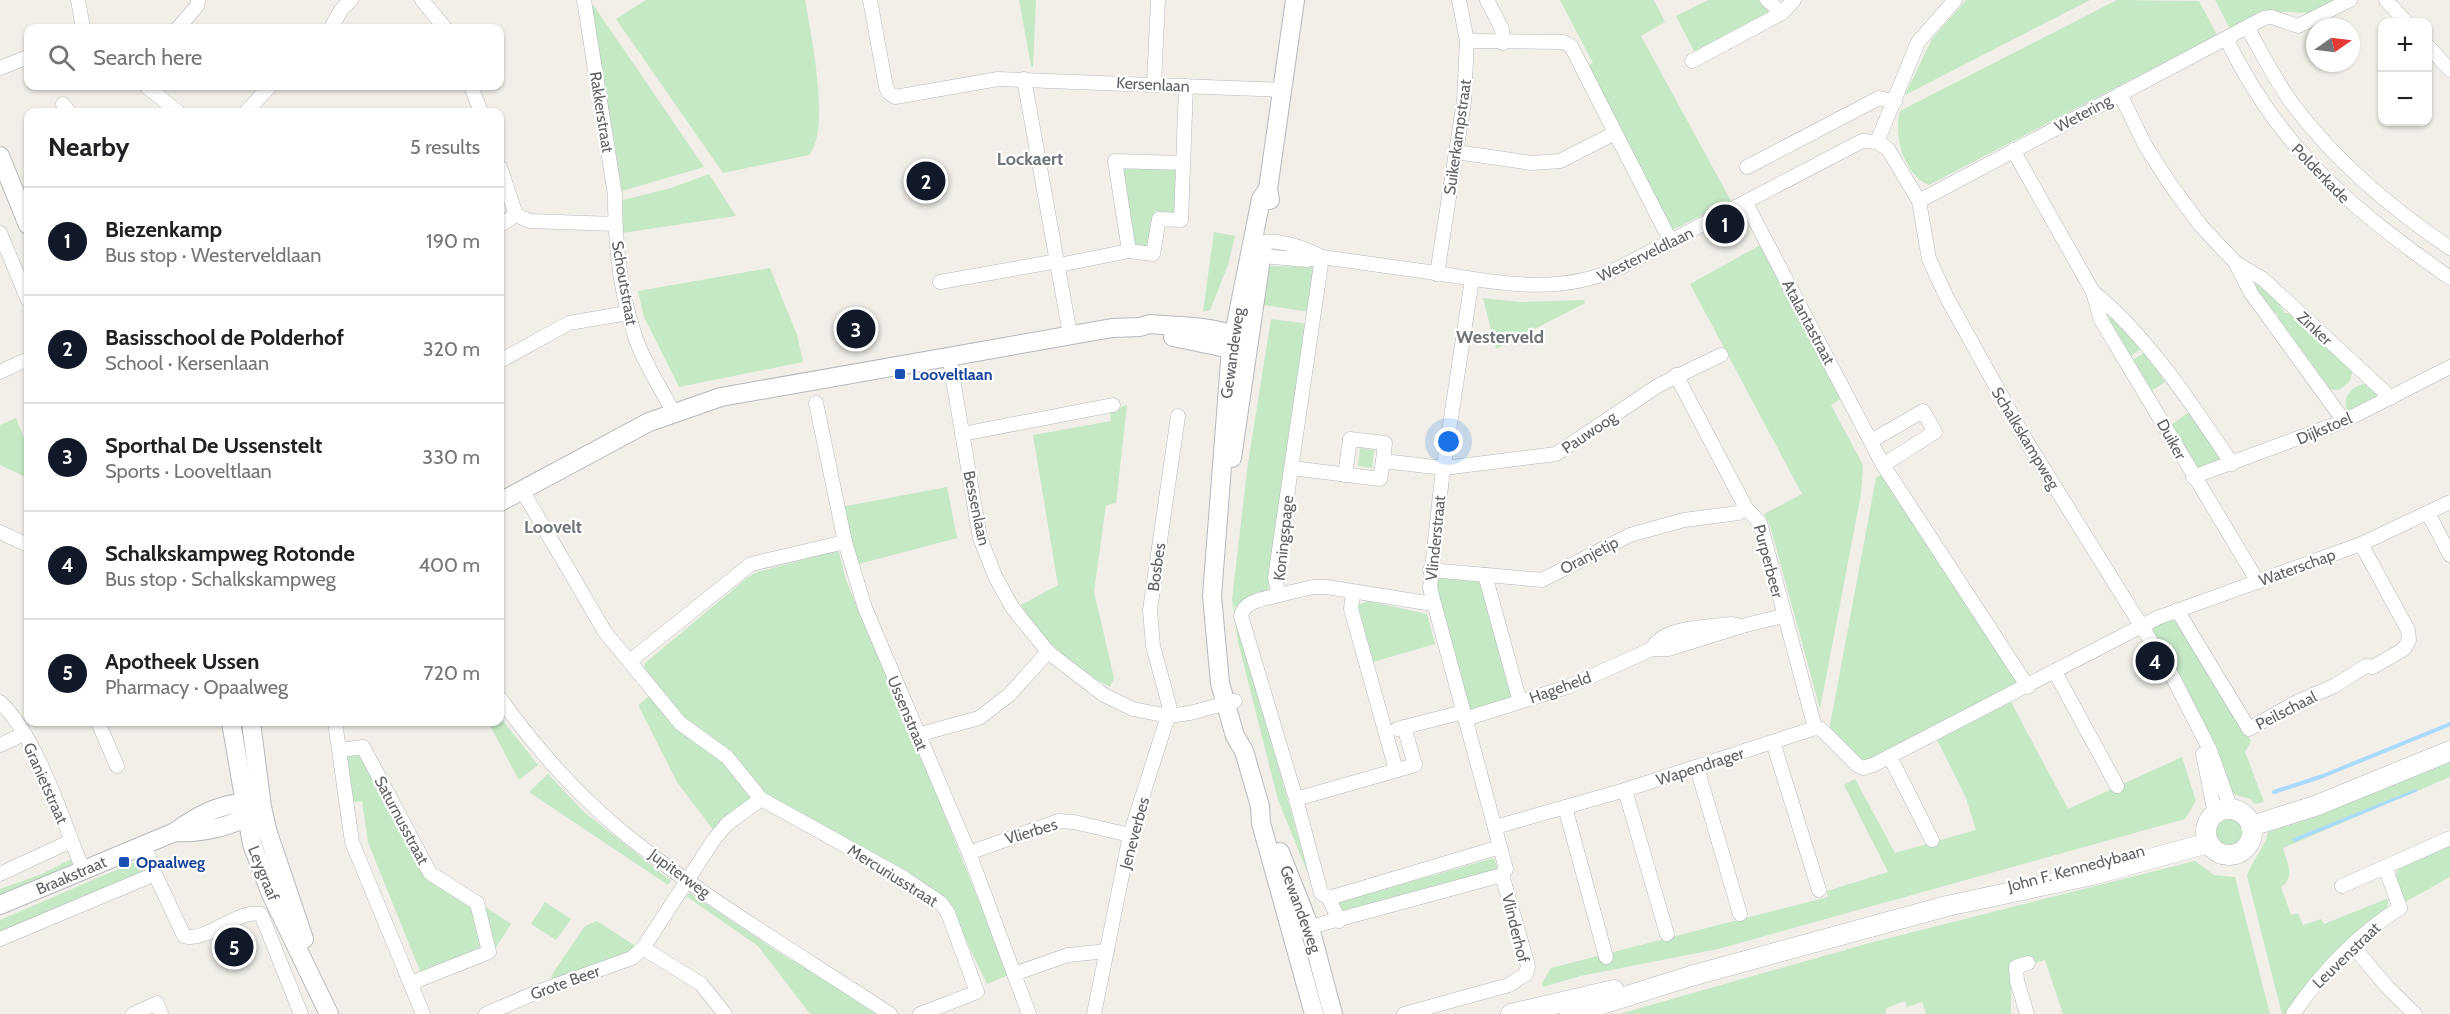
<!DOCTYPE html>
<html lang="en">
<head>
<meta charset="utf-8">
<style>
  body { margin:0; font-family:Cabin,sans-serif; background:#f6f6f6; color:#202124 }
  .controls { position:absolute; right:18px; top:18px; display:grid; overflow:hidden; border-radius:12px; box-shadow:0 2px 4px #0004 }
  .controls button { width:54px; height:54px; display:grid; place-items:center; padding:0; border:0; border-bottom:2px solid #e0e0e0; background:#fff; color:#202124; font:30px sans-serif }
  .compass { position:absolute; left:2306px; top:18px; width:54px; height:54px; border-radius:50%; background:#fff; box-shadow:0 2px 4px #0004; rotate:76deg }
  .you { position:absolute; left:1449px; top:442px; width:21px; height:21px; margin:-15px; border:4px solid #fff; border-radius:50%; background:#1a73e8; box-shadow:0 0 0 9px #1a73e833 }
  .badge { display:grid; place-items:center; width:39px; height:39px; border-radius:50%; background:#111827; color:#fff; font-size:20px; font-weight:700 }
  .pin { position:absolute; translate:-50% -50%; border:3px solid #fff; box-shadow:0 2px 6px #0006 }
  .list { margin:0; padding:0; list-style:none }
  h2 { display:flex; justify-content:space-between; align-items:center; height:78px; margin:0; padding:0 24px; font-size:26px }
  h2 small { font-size:20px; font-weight:400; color:#757577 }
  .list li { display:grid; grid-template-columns:39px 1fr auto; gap:18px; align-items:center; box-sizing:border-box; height:108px; padding:0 24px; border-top:2px solid #e0e0e0 }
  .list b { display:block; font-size:22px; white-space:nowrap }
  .list p { margin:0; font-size:20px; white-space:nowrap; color:#757577 }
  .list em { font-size:20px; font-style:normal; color:#757577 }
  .icon { flex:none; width:33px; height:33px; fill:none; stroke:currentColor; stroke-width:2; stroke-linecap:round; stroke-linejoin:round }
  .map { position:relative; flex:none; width:2450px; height:1014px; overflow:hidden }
  .search { position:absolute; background:#fff; box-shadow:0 2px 4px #0004; left:24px; top:24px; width:480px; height:66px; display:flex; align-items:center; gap:15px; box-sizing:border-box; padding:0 21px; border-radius:12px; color:#757577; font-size:22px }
  .panel { position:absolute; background:#fff; box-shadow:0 2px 4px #0004; left:24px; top:108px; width:480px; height:618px; border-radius:12px }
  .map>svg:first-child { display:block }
  .green { fill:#c5e8c5 }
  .water { fill:#aadaff }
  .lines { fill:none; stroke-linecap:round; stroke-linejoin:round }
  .stream { stroke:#aadaff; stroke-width:4 }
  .minor-casing { stroke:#b5b8bc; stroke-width:15 }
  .tertiary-casing { stroke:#b5b8bc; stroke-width:20 }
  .secondary-casing { stroke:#b6babf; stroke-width:21 }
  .minor { stroke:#fff; stroke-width:14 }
  .tertiary { stroke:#fff; stroke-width:18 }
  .secondary { stroke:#fff; stroke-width:20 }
  .transit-dot { fill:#1a4fb4; stroke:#fff; stroke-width:2 }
  .labels { text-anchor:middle; stroke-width:4.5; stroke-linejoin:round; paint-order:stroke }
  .street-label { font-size:16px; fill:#5f6368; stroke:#fff }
  .transit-label { font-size:16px; font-weight:bold; fill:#164399; stroke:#fff; text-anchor:start }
  .neighbourhood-label { font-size:18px; font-weight:bold; fill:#70757a; stroke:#fff }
</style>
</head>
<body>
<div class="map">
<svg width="2450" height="1014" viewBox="0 0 2450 1014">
  <rect width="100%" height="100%" fill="#f1efe8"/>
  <g class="green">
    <path d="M646,0h159c6,34 26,130 4,155l-86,18 -107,-154z"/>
    <polygon points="1019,0 1036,0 1033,67 1031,66"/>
    <polygon points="1560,0 1654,0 1665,22 1641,36 1731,201 1672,230 1588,66 1593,63"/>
    <polygon points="1708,0 1758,0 1774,13 1695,53 1676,16"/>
    <polygon points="1966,0 2090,0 1905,95 1932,39"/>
    <path d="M2117,0l82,1 18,34 -288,150c-25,-10 -36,-49 -29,-74z"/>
    <polygon points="2215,0 2338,0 2313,13 2264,11 2230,29"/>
    <polygon points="594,6 704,167 622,191 613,133 599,79 590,7"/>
    <polygon points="1120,162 1179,165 1178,213 1155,211 1149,248 1135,246"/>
    <polygon points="709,174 736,216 622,233 623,200 671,188"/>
    <polygon points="1214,232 1235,236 1228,265 1210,310 1203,312"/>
    <polygon points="1762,244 1844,397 1831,405 1863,465 1861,494 1820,709 1771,529 1764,514 1802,494 1690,284"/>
    <polygon points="1269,266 1315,267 1311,312 1263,305"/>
    <polygon points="770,268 797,335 803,362 679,387 644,317 638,291"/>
    <path d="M2258,284c15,4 20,20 27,29h6l60,54c3,12 -3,18 -13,23l-10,-1 -48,-65 -3,-11h-4l-17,-21 -1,-6z"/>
    <polygon points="1483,298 1520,302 1584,300 1585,303 1496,349"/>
    <polygon points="2114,315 2142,348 2128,358 2108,320"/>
    <polygon points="1271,319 1309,324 1268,590 1265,597 1234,607 1309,876 1278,800 1238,642 1232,599 1248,463"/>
    <polygon points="2144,353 2165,382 2150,392 2131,361"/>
    <path d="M2367,383l15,12 -34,18c-7,-16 3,-27 19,-30z"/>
    <path d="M1127,405l-11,98 -10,2 -12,87 20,86 -4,9c-36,-19 -69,-48 -89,-82l37,-20 -25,-150 78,-14 -1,-9z"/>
    <polygon points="2189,412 2223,459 2198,471 2170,426"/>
    <polygon points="16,418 28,448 28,478 0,465 0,425"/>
    <polygon points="1360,448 1374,450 1372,468 1358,466"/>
    <polygon points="1883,473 2019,681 1863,763 1829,731 1876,478"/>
    <polygon points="947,487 957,538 855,565 841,507"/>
    <polygon points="836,551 839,552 846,580 924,763 1007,972 1006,976 987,984 946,899 762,792 682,717 644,668 645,663 747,578 757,572"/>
    <polygon points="1438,576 1480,582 1513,699 1469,715 1437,589"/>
    <polygon points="1368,601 1427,614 1435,644 1373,662 1358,605"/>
    <polygon points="2170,619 2179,623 2251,741 2245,752 2264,802 2255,804 2250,799 2230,793 2154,635 2153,628"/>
    <polygon points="650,695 719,755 754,796 714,831 677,782 640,709 639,705"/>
    <polygon points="2011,702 2068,809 2182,757 2196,801 2185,819 1718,949 1580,976 1543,987 1542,983 1551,968 1828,897 1827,891 1888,872 1844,785 1855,779 1895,853 1976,830 1966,798 1937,740"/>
    <polygon points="500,717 538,765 519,780 488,722 500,722"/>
    <polygon points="359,754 364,755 425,871 474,907 483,945 479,951 422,976 368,842 362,801 353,802 346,756"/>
    <path d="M2450,757v20l-167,71c4,15 13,29 -2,39l10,28 7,-2 5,12 18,-6 3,5 65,-26 -2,10 -20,16 -80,90h-5l-35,-138c5,-16 18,-28 21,-44l48,-16z"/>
    <polygon points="548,774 584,812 671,881 668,885 529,792"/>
    <circle cx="2228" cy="832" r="14"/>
    <polygon points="2450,846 2450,877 2405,902 2395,878 2398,869"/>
    <polygon points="73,858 76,864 0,899 0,889 42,874"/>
    <polygon points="1494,858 1498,870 1345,916 1336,903"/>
    <polygon points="139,860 146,871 0,933 0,920"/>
    <polygon points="2195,861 2214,875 2235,877 2270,1014 2063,1014 2045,960 2031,964 2011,966 2011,1014 1926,1014 1922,1002 1907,1007 1905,1001 1886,1008 1886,1014 1619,1014 1866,944"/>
    <polygon points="690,893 792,961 794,958 877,1014 810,1014 758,946 686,896"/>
    <polygon points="545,902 571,919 556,940 531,924"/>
    <polygon points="484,906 511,924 495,949 491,946"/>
    <polygon points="597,921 634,945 635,951 555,984 551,976 585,926"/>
  </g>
  <polygon class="water" points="2416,789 2418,791 2294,842 2292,839"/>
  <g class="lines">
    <polyline class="stream" points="2274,792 2323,776 2450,724"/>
    <defs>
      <g id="minor">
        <polyline points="78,0 83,28"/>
        <polyline points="422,0 445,28"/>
        <path d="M584,0l31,195c0,45 5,96 19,138 8,27 26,53 39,79"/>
        <polyline points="870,0 886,87 889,93 895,97 998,79 1282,90"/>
        <polyline points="1487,0 1502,29 1503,43"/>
        <polyline points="1767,0 1782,13"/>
        <polyline points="2386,0 2406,22"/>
        <path d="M2247,27c15,26 29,55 47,79 42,55 98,103 156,142"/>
        <polyline points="178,28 197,6 198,0"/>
        <polyline points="331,28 341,10 351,0"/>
        <path d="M2226,38c54,112 125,170 224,240"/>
        <polyline points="1467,41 1563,42 1571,46 1671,242"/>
        <polyline points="2428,46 2450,70"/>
        <polyline points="1692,61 1782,13 1794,0"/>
        <polyline points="0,68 28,57"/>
        <polyline points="1024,79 1070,334"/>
        <polyline points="1154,84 1158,0"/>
        <polyline points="146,86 178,112"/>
        <polyline points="471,86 481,112"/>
        <polyline points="2120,94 2145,145 2170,184 2201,226 2235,262 2251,293 2344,421"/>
        <polyline points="63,104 69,112"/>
        <polyline points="246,112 270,86"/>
        <polyline points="1877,142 1918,42 1955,0"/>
        <polyline points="2013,150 2093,292 2101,320 2258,582"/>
        <polyline points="1456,152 1532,163 1560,161 1613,134"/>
        <polyline points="500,167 516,215 530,221 615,224"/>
        <polyline points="1747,167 1879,98 1895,102"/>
        <polyline points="1919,201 2264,18 2272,17 2298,26 2350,0"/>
        <polyline points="1746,203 1883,465 2028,687"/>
        <polyline points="500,225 516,215"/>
        <polyline points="0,233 28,300"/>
        <polyline points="1129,251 1115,161 1182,163"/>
        <path d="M1322,257l-15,3 -45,-4 -9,-12c21,-7 49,3 69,13 38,5 76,11 114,16 64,10 124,23 185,-6l241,-126 15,1 11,7 31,52 10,58 18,39 80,144 143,230 40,78 21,59"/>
        <path d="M1322,257l-47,321 4,17c-14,4 -35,5 -38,21l55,183 25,94 8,5 10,23"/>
        <polyline points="2236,263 2263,279 2391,398"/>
        <polyline points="1059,265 1129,251 1153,254 1159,219 1181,220 1186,86"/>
        <polyline points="1437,274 1464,101 1467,41 1459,0"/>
        <polyline points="940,282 1058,261"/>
        <path d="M2093,292c53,42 101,115 139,172"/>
        <polyline points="949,356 980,538 995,576 1012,607 1048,652 1104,695 1133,709 1168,716 1190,713 1235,701"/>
        <polyline points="500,361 569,323 628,313"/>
        <polyline points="0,372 28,359"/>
        <polyline points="1676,375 1746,508 1760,523 1815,728"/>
        <polyline points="816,403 845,542 865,608 969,853 1029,1014"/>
        <polyline points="962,434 1113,405"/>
        <polyline points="1871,441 1923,411 1935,432 1883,465"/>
        <polyline points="1292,468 1380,479 1383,461 1444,468 1556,454 1659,385 1721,355"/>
        <polyline points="1345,475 1350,439 1385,443 1383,461"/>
        <polyline points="2193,477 2344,421 2450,367"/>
        <polyline points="522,490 605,632 680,723 727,757 761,799 904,878 941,903 948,913 977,992 920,1014"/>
        <polyline points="2428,513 2450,555"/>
        <polyline points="0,532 28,545"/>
        <polyline points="1430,570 1542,580 1630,535 1684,520 1738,513 1746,508"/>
        <polyline points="1485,575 1520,702"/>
        <polyline points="1353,592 1351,609 1396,770"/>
        <polyline points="1279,595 1313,587 1327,587 1433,604"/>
        <polyline points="2177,610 2249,729 2295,703 2334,686 2366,666 2373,667 2404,649 2409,640 2408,630 2361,544"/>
        <path d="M1732,624l10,2 -74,23h-16c10,-23 58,-22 80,-25z"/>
        <polyline points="1742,626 1783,616"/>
        <polyline points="630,661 751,564 845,542"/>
        <polyline points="2055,672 2117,786"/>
        <path d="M500,698c34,48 74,93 119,131 84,69 180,125 271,185"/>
        <path d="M0,702c38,36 63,119 83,168"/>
        <polyline points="1465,719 1567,687 1652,649"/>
        <polyline points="98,722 117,766"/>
        <polyline points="335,722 352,842 423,1014"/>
        <polyline points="1397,729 1463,712"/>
        <polyline points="917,735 979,718 1009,695 1048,652"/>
        <polyline points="1773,742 1819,890"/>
        <polyline points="0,745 24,734"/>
        <polyline points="341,750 363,747 430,873 477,903 489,952 411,983"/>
        <polyline points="2203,754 2215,814"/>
        <polyline points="1890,757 1932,840"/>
        <polyline points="1697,768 1740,914"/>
        <polyline points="1625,790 1667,934"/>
        <polyline points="1296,799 1415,765 1404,727"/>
        <polyline points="1565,807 1606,957"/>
        <polyline points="1495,827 1625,790 1815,728 1821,729 1857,765 1863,768 1873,765 2157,618 2361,544 2450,502"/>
        <path d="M144,844l11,30 29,62c23,7 52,-27 77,-22l40,100"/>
        <polyline points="969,853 1058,821 1074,822 1130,835"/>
        <polyline points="0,874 71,841"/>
        <polyline points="2342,886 2450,838"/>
        <polyline points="1329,898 1500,847"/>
        <polyline points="1292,932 1502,875"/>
        <polyline points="0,939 155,874"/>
        <polyline points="2352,945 2388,988 2415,1014"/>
        <polyline points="643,948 701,984 725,1014"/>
        <polyline points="1014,974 1068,955 1107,951"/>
        <polyline points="133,1014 157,1003 161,1014"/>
        <polyline points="486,1014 537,992 632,958 643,948 715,838 727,824 761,799"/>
        <polyline points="1094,1014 1130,835 1168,716 1169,705 1153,646 1150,610 1178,416"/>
        <polyline points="1404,1014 1509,985 1526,974 1528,966 1502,875 1506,869 1430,588 1442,477 1472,279"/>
        <polyline points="2027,1014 2017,981 2016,967 2028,963"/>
        <path d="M2293,1014c29,-42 64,-79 107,-106l-15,-41"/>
      </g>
      <g id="tertiary">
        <polyline points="0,156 28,225"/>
        <polyline points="1268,189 1261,199 1231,349 1212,596 1220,683 1235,736 1244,751 1260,806 1261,823 1314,1014"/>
        <polyline points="1270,200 1268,189 1295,0"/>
        <polyline points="1173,337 1231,349 1240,345"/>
        <polyline points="1232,458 1263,245"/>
        <path d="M500,502l149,-80 72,-25 391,-69 28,-1 10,-3c32,3 70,1 98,18"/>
        <polyline points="231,722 252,844 271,894 329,1014"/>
        <polyline points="251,722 262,807 268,833 304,939"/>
        <path d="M175,832c25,2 61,-6 81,-21"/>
        <polyline points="1280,852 1310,928 1333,1014"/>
        <path d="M0,905l175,-73c20,-15 55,-35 80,-27"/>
      </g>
      <g id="secondary">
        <circle cx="2229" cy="832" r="23"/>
        <polyline points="2251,826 2315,806 2450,751"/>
        <polyline points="1511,1014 1614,990"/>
        <polyline points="1570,1014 1691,976 1947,906 2092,875 2208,843"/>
      </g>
    </defs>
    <use href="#minor" class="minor-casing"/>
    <use href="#tertiary" class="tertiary-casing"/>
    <use href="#secondary" class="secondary-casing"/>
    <use href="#minor" class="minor"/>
    <use href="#tertiary" class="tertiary"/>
    <use href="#secondary" class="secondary"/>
  </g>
  <g class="transit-dot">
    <rect x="894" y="368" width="12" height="12" rx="3"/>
    <rect x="118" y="856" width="12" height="12" rx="3"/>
  </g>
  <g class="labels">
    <g class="street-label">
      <text transform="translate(1153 84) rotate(3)" y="6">Kersenlaan</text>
      <text transform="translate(602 112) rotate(81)" y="6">Rakkerstraat</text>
      <text transform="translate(2083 113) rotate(-28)" y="6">Wetering</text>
      <text transform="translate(1457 137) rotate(-82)" y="6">Suikerkampstraat</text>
      <text transform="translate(2321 173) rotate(46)" y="6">Polderkade</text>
      <text transform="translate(1645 254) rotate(-26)" y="6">Westerveldlaan</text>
      <text transform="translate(625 283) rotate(80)" y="6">Schoutstraat</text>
      <text transform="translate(1809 322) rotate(62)" y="6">Atalantastraat</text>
      <text transform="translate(2315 328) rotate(43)" y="6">Zinker</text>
      <text transform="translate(1232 353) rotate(-82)" y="6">Gewandeweg</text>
      <text transform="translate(2324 428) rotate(-23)" y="6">Dijkstoel</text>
      <text transform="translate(1589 432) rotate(-34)" y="6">Pauwoog</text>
      <text transform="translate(2026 438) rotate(59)" y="6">Schalkskampweg</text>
      <text transform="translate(2172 439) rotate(61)" y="6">Duiker</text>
      <text transform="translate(977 508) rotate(78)" y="6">Bessenlaan</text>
      <text transform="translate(1283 538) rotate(-84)" y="6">Koningspage</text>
      <text transform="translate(1435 538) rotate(-84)" y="6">Vlinderstraat</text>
      <text transform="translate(1589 555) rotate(-27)" y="6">Oranjetip</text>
      <text transform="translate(1769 561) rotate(75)" y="6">Purperbeer</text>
      <text transform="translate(1156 567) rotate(-82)" y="6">Bosbes</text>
      <text transform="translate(2297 567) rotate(-20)" y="6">Waterschap</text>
      <text transform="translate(1560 687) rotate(-20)" y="6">Hageheld</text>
      <text transform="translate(2286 710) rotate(-27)" y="6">Peilschaal</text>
      <text transform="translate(908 713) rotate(67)" y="6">Ussenstraat</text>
      <text transform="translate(1700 766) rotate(-18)" y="6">Wapendrager</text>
      <text transform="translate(46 783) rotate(66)" y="6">Granietstraat</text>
      <text transform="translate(402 820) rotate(62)" y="6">Saturnusstraat</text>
      <text transform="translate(1031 831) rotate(-17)" y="6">Vlierbes</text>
      <text transform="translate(1134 833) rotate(-75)" y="6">Jeneverbes</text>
      <text transform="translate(2076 868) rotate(-15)" y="6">John F. Kennedybaan</text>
      <text transform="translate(264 873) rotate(68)" y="6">Leygraaf</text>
      <text transform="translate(680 873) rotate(36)" y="6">Jupiterweg</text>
      <text transform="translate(71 875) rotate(-23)" y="6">Braakstraat</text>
      <text transform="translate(893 875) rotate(32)" y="6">Mercuriusstraat</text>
      <text transform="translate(1301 909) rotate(70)" y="6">Gewandeweg</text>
      <text transform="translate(1516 928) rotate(76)" y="6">Vlinderhof</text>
      <text transform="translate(2346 955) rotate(-44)" y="6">Leuvenstraat</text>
      <text transform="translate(565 982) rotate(-20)" y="6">Grote Beer</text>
    </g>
    <g class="transit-label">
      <text x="912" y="380">Looveltlaan</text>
      <text x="136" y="868">Opaalweg</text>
    </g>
    <g class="neighbourhood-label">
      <text x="1030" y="165">Lockaert</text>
      <text x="1500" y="343">Westerveld</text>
      <text x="553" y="533">Loovelt</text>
    </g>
  </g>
</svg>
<div class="controls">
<button>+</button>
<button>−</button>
</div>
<svg class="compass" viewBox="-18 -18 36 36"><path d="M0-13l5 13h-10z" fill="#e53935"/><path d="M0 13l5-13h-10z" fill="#757577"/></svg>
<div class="you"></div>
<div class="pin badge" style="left:1725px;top:224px">1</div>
<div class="pin badge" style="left:926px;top:181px">2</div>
<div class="pin badge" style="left:856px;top:329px">3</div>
<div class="pin badge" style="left:2155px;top:661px">4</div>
<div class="pin badge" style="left:234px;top:947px">5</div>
<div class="search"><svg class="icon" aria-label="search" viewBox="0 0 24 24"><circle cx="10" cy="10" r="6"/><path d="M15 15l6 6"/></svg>Search here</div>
<section class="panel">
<h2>Nearby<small>5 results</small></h2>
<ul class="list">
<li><span class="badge">1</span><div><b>Biezenkamp</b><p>Bus stop · Westerveldlaan</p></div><em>190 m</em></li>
<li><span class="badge">2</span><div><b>Basisschool de Polderhof</b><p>School · Kersenlaan</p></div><em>320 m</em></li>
<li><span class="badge">3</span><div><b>Sporthal De Ussenstelt</b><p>Sports · Looveltlaan</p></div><em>330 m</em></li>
<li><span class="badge">4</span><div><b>Schalkskampweg Rotonde</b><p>Bus stop · Schalkskampweg</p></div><em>400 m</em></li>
<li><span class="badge">5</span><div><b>Apotheek Ussen</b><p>Pharmacy · Opaalweg</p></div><em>720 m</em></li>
</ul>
</section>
</div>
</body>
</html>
